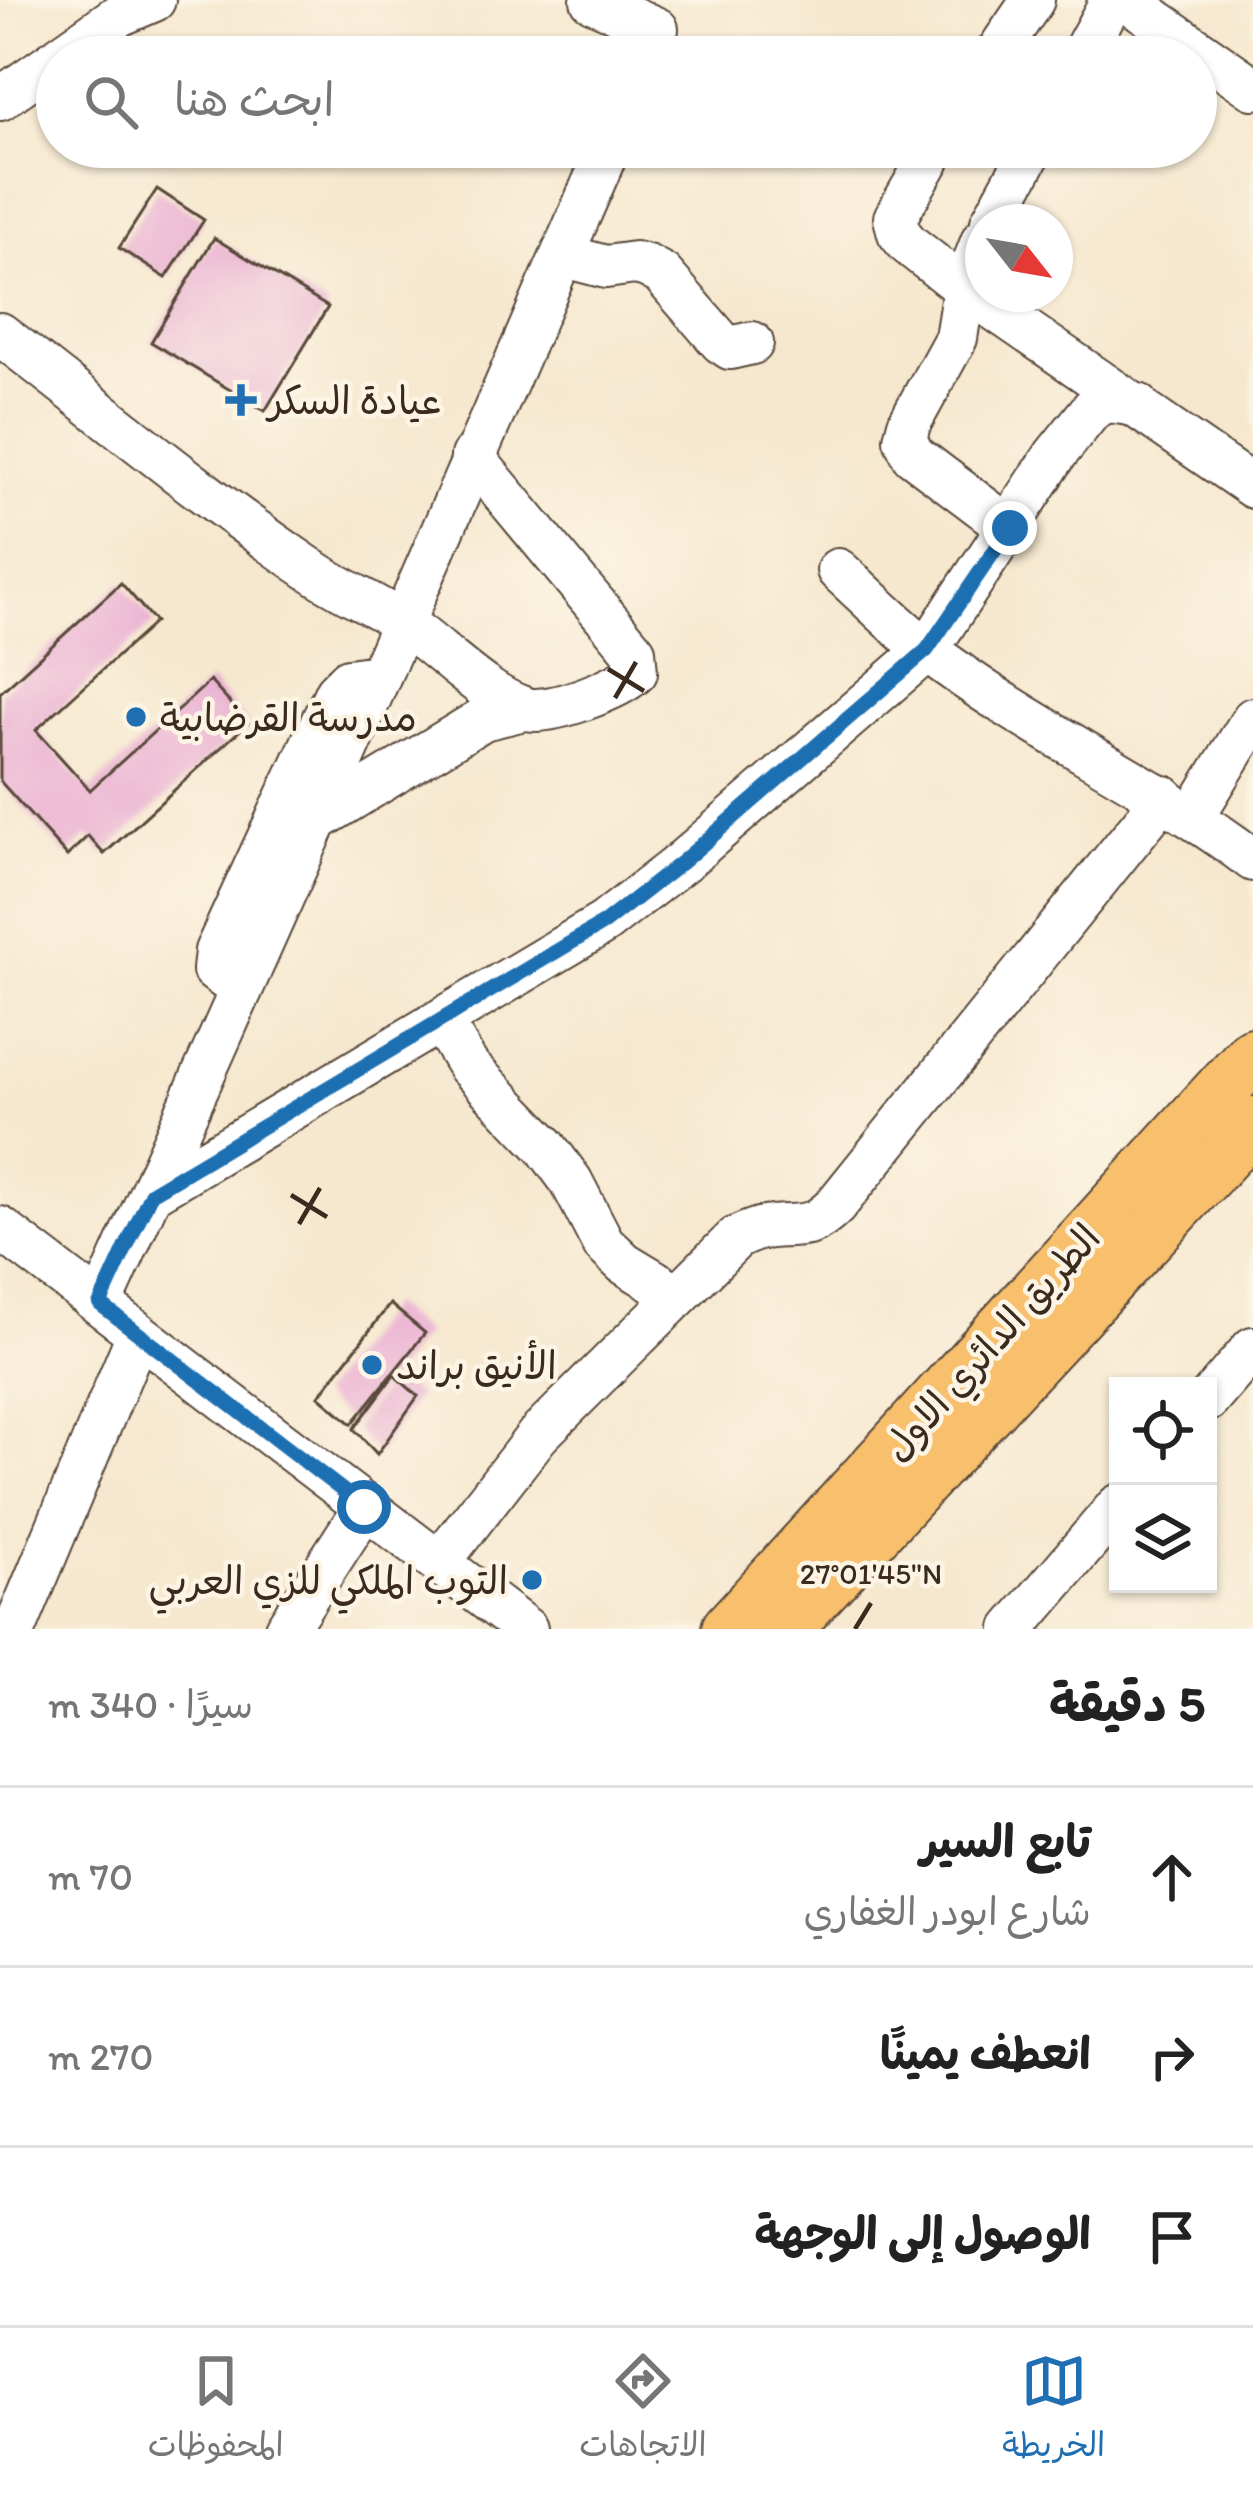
<!DOCTYPE html>
<html lang="ar">
<head>
<meta charset="utf-8">
<style>
  body { margin:0; font-family:Itim,"Playpen Sans Arabic",sans-serif; background:#f2f2f2; color:#222; direction:rtl }
  .controls { position:absolute; right:36px; bottom:36px; display:grid; overflow:hidden; border-radius:0px; box-shadow:0 3px 9px #0004 }
  .controls button { width:108px; height:108px; display:grid; place-items:center; padding:0; border:0; border-bottom:3px solid #e0e0e0; background:#fff; color:#222; font:60px sans-serif }
  .compass { position:absolute; left:965px; top:204px; width:108px; height:108px; border-radius:50%; background:#fff; box-shadow:0 3px 9px #0004; rotate:121deg }
  .stop { position:absolute; width:36px; height:36px; margin:-27px; border:9px solid #1f6fb2; border-radius:50%; background:#fff }
  .stop.end { background:#1f6fb2; border-color:#fff; box-shadow:0 3px 12px #0008 }
  .list { margin:0; padding:0; list-style:none }
  h2 { display:flex; justify-content:space-between; align-items:center; height:156px; margin:0; padding:0 48px; font-size:51px }
  h2 small { font-size:39px; font-weight:400; color:#767676 }
  .list li { display:grid; grid-template-columns:78px 1fr auto; gap:36px; align-items:center; box-sizing:border-box; height:180px; padding:0 48px; border-top:3px solid #e0e0e0 }
  .list b { display:block; font-size:45px; white-space:nowrap }
  .list p { margin:0; font-size:39px; white-space:nowrap; color:#767676 }
  .list em { font-size:39px; font-style:normal; color:#767676 }
  .icon { flex:none; width:66px; height:66px; fill:none; stroke:currentColor; stroke-width:2; stroke-linecap:round; stroke-linejoin:round }
  .map { position:relative; flex:none; width:1253px; height:1629px; overflow:hidden; direction:ltr }
  .search { position:absolute; background:#fff; box-shadow:0 3px 9px #0004; left:36px; right:36px; top:36px; height:132px; display:flex; align-items:center; gap:30px; box-sizing:border-box; padding:0 42px; border-radius:66px; color:#767676; font-size:45px }
  .sheet { height:696px; background:#fff }
  nav { display:flex; justify-content:space-around; align-items:center; box-sizing:border-box; height:168px; border-top:3px solid #e0e0e0; background:#fff; font-size:33px; color:#767676 }
  nav a { display:grid; justify-items:center; gap:6px }
  nav .on { color:#1f6fb2 }
  .map>svg:first-child { display:block }
  .building { fill:#e9add1 }
  .lines { fill:none; stroke-linecap:round; stroke-linejoin:round }
  .minor-casing { stroke:#574639; stroke-width:46 }
  .major-casing { stroke:#574639; stroke-width:58 }
  .minor { stroke:#fff; stroke-width:42 }
  .major { stroke:#f8bf6c; stroke-width:54 }
  .route { stroke:#1f6fb2; stroke-width:15 }
  .ticks { fill:none; stroke:#3b2a1e; stroke-width:4.5 }
  .poi-dot { fill:#1f6fb2; stroke:#fcf5e5; stroke-width:4.5 }
  .labels { text-anchor:middle; stroke-width:9; stroke-linejoin:round; paint-order:stroke }
  .poi-label { font-size:39px; fill:#3b2a1e; stroke:#fcf5e5; text-anchor:start }
  .street-label { font-size:39px; fill:#3b2a1e; stroke:#fcf5e5 }
  .ticks-label { font-size:30px; text-anchor:middle; fill:#3b2a1e; stroke:#fcf5e5; stroke-width:9; stroke-linejoin:round; paint-order:stroke }
</style>
</head>
<body>
<div class="map">
<svg width="1253" height="1629" viewBox="0 0 1253 1629">
  <rect width="100%" height="100%" fill="#fcf5e5"/>
  <filter id="ink" filterUnits="userSpaceOnUse"><feTurbulence type="fractalNoise" baseFrequency=".00833" numOctaves="2"/><feDisplacementMap in="SourceGraphic" scale="24" xChannelSelector="R" yChannelSelector="G"/><feConvolveMatrix kernelMatrix="1 2 1 2 8 2 1 2 1" color-interpolation-filters="sRGB"/></filter>
  <filter id="wash" filterUnits="userSpaceOnUse"><feTurbulence type="fractalNoise" baseFrequency=".004" numOctaves="4" result="noise"/><feDisplacementMap in="SourceGraphic" scale="48" xChannelSelector="R" yChannelSelector="G"/><feGaussianBlur stdDeviation="2.7" result="paint"/><feColorMatrix in="noise" values="0 0 0 0 0 0 0 0 0 0 0 0 0 0 0 0 0 1.4 0 .05"/><feComposite in="paint" operator="in"/></filter>
  <g filter="url(#wash)">
    <rect width="100%" height="100%" fill="#f6e8cf"/>
    <g id="blocks">
      <g class="building">
        <polygon points="157,189 204,220 166,278 119,248"/>
        <polygon points="214,238 328,307 265,411 151,342"/>
        <polygon points="121,583 155,622 36,730 90,790 210,681 248,723 104,854 88,836 67,856 0,781 0,693"/>
        <polygon points="390,1304 425,1333 352,1424 319,1396"/>
        <polygon points="394,1375 418,1396 377,1454 354,1429"/>
      </g>
    </g>
  </g>
  <g filter="url(#ink)">
    <use href="#blocks" fill-opacity="0" stroke="#574639" stroke-width="3"/>
    <g class="lines">
      <defs>
        <g id="minor">
          <polyline points="592,0 657,29"/>
          <polyline points="1127,0 1253,88"/>
          <polyline points="994,57 1033,0"/>
          <polyline points="1081,57 1112,0"/>
          <polyline points="0,99 119,15 154,0"/>
          <polyline points="936,147 895,218 899,233 908,244 964,288 1253,487"/>
          <polyline points="992,222 1033,147"/>
          <polyline points="983,239 964,288 956,338 909,424 905,439 913,455 1010,528"/>
          <polyline points="564,256 606,267 635,263 647,266 662,274 721,342 730,348 752,343"/>
          <path d="M0,334c103,79 205,164 313,237 28,19 59,32 87,50 37,24 87,78 127,88 23,6 92,-20 109,-37l-2,-21 -162,-195"/>
          <path d="M838,570c29,26 58,56 89,80 102,79 223,132 326,210"/>
          <polyline points="1194,815 1253,719"/>
          <polyline points="317,820 483,719 524,709"/>
          <polyline points="241,990 214,970 216,951 336,692 348,680 378,676"/>
          <polyline points="441,1021 468,1066 545,1146 571,1181 603,1243 624,1263 677,1295"/>
          <polyline points="151,1193 604,923 682,862 927,650 1056,454 1092,409 1107,401 1138,405"/>
          <polyline points="0,1228 526,1629"/>
          <polyline points="101,1304 317,820 609,147"/>
          <polyline points="1208,1400 1253,1348"/>
          <path d="M440,1561l98,-126 198,-197c9,-4 19,-9 28,-10 34,-6 43,6 71,-22l329,-409"/>
          <polyline points="15,1629 138,1334"/>
          <polyline points="286,1629 365,1507"/>
          <polyline points="1013,1629 1118,1506"/>
        </g>
        <g id="major">
          <polyline points="729,1629 1253,1055"/>
          <polyline points="784,1629 1253,1124"/>
        </g>
      </defs>
      <use href="#minor" class="minor-casing"/>
      <use href="#major" class="major-casing"/>
      <use href="#minor" class="minor"/>
      <use href="#major" class="major"/>
    </g>
  </g>
  <g class="lines" filter="url(#ink)">
    <polyline class="route" points="364,1507 100,1304 151,1193 604,923 682,862 927,650 1010,528"/>
  </g>
  <path class="ticks" d="M608,669l36,22M615,698l21,-36M291,1195l36,22M299,1224l21,-36M855,1629l16,-26"/>
  <g class="poi-dot">
    <path d="M235 382h12v12h12v12h-12v12h-12v-12h-12v-12h12z"/>
    <circle cx="136" cy="717" r="12"/>
    <circle cx="372" cy="1365" r="12"/>
    <circle cx="532" cy="1580" r="12"/>
  </g>
  <g class="labels">
    <g class="poi-label">
      <text x="268" y="414">عيادة السكر</text>
      <text x="160" y="731">مدرسة القرضابية</text>
      <text x="396" y="1379">الأنيق براند</text>
      <text x="508" y="1594" text-anchor="end">التوب الملكي للزي العربي</text>
    </g>
    <g class="street-label">
      <text transform="translate(991 1342) rotate(-48)" y="14">الطريق الدائري الاول</text>
    </g>
  </g>
  <g class="ticks-label">
    <text x="871" y="1584">27°01'45"N</text>
  </g>
</svg>
<div class="controls">
<button><svg class="icon" aria-label="locate" viewBox="0 0 24 24"><circle cx="12" cy="12" r="6"/><path d="M12 2v4M12 18v4M2 12h4M18 12h4"/></svg></button>
<button><svg class="icon" aria-label="layers" viewBox="0 0 24 24"><path d="M12 4l9 5-9 5-9-5zM3 14l9 5 9-5"/></svg></button>
</div>
<svg class="compass" viewBox="-18 -18 36 36"><path d="M0-13l5 13h-10z" fill="#e53935"/><path d="M0 13l5-13h-10z" fill="#767676"/></svg>
<div class="stop" style="left:364px;top:1507px"></div>
<div class="stop end" style="left:1010px;top:528px"></div>
<div class="search"><svg class="icon" aria-label="search" viewBox="0 0 24 24"><circle cx="10" cy="10" r="6"/><path d="M15 15l6 6"/></svg>ابحث هنا</div>
</div>
<section class="sheet">
<h2>5 دقيقة<small>سيرًا · 340 m</small></h2>
<ul class="list">
<li><svg class="icon" aria-label="ahead" viewBox="0 0 24 24"><path d="M12 20V5M6 11l6-6 6 6"/></svg><div><b>تابع السير</b><p>شارع ابودر الغفاري</p></div><em>70 m</em></li>
<li><svg class="icon" aria-label="right" viewBox="0 0 24 24"><path d="M7 20v-9h11M14 6l5 5-5 5"/></svg><div><b>انعطف يمينًا</b></div><em>270 m</em></li>
<li><svg class="icon" aria-label="arrive" viewBox="0 0 24 24"><path d="M6 21V4h12l-3 4 3 4H6"/></svg><div><b>الوصول إلى الوجهة</b></div></li>
</ul>
</section>
<nav>
<a class="on"><svg class="icon" aria-label="map" viewBox="0 0 24 24"><path d="M3 6l6-2 6 2 6-2v14l-6 2-6-2-6 2zM9 4v14M15 6v14"/></svg>الخريطة</a>
<a><svg class="icon" aria-label="directions" viewBox="0 0 24 24"><path d="M12 3l9 9-9 9-9-9zM9 14v-3h6M13 9l2 2-2 2"/></svg>الاتجاهات</a>
<a><svg class="icon" aria-label="saved" viewBox="0 0 24 24"><path d="M7 4h10v16l-5-4-5 4z"/></svg>المحفوظات</a>
</nav>
</body>
</html>
